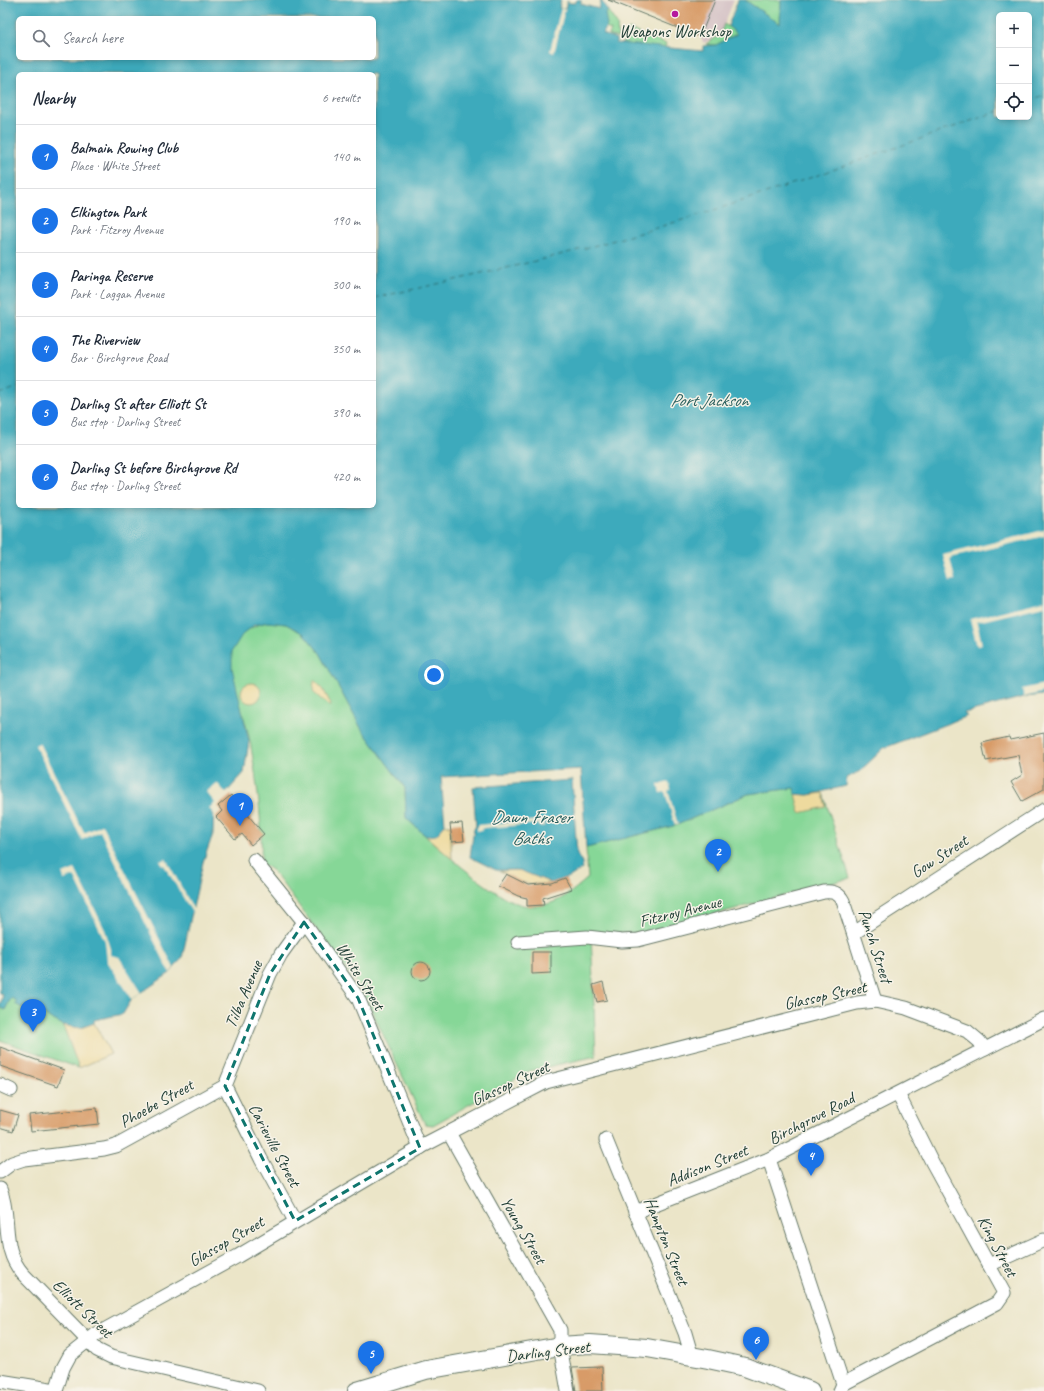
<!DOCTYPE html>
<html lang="en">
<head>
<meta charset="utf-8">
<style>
  body { margin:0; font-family:Caveat,sans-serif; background:#f6f6f7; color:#1f2937 }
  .controls { position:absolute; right:12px; top:12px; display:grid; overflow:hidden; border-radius:6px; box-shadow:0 2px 6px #0003 }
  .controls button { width:36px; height:36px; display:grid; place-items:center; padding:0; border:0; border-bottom:1px solid #e0e1e3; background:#fff; color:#1f2937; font:20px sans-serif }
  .you { position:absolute; left:434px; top:675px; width:14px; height:14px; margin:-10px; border:3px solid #fff; border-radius:50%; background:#1a73e8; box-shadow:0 0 0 6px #1a73e833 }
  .badge { display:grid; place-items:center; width:26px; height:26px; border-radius:50%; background:#1a73e8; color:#fff; font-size:13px; font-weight:700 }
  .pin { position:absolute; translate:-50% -33px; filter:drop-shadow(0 1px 2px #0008) }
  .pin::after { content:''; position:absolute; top:21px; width:14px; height:12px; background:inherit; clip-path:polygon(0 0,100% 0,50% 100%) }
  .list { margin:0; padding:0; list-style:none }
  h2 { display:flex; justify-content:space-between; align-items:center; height:52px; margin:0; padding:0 16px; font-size:17px }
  h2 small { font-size:13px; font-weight:400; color:#747a83 }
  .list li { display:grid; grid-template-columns:26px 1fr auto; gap:12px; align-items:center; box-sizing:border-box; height:64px; padding:0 16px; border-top:1px solid #e0e1e3 }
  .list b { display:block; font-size:15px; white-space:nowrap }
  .list p { margin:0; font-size:13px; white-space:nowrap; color:#747a83 }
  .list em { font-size:13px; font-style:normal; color:#747a83 }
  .icon { flex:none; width:22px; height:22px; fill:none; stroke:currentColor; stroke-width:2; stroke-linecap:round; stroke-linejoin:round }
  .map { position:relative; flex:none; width:1044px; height:1391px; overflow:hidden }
  .search { position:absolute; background:#fff; box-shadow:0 2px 6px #0003; left:16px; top:16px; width:360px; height:44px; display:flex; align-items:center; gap:10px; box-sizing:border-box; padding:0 14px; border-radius:6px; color:#747a83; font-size:15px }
  .panel { position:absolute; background:#fff; box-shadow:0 2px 6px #0003; left:16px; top:72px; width:360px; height:436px; border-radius:6px }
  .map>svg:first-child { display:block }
  .industrial { fill:#d2bec2 }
  .green { fill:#86d797; stroke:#528a66 }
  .sand { fill:#eeda9e; stroke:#868c69 }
  .water { fill:#3daabc; stroke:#2e7478; fill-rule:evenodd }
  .pier { fill:#ebe5c8 }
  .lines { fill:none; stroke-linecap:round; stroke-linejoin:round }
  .ferry { stroke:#285e5d; stroke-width:1; stroke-dasharray:5 4; stroke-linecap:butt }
  .building { fill:#d89b68 }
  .street-casing { stroke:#667868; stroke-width:15 }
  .secondary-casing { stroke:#667868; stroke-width:20 }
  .street { stroke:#fff; stroke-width:13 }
  .secondary { stroke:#fff; stroke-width:18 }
  .marked { fill:none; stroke:#0f766e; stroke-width:3; stroke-dasharray:8 5; stroke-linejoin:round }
  .poi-dot { fill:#b5179e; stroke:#f7f3e8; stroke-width:1.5 }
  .labels { text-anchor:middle; stroke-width:3; stroke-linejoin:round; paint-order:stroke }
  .poi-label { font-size:17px; fill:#1f3d34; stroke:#f7f3e8 }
  .street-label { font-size:17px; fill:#1f3d34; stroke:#f7f3e8 }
  .water-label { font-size:18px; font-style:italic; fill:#285e5d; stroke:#f7f3e8 }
</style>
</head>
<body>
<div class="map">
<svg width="1044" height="1391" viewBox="0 0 1044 1391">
  <rect width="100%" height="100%" fill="#f7f3e8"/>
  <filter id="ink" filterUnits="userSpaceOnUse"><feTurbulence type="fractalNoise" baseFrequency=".025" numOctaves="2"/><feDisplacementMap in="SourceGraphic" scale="8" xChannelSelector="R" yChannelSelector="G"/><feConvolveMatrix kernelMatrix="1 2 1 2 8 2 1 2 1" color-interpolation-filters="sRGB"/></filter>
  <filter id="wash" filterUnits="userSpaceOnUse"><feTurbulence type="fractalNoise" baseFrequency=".012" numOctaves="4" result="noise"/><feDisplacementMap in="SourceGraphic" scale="16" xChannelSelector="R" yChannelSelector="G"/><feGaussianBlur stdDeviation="0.9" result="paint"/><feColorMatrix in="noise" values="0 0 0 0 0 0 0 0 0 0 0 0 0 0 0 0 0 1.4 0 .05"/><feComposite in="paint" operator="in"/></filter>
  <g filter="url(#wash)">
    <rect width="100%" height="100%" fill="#ebe5c8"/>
    <polygon class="industrial" points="715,0 734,0 720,35 704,43 700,37"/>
    <g class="green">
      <polygon points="745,0 781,0 780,24"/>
      <polygon points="608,11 617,24 618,38 609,35 611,30 605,28 605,13"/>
      <polygon points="724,24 738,33 716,45 706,44 720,35"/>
      <polygon points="629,29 666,44 665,48 622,44"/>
      <path d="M268,622l18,2 18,10 16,19 41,75 44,60 1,30c22,20 94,88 123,88 26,1 40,-12 59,-28l-2,-30 91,-23 71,-31 46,-6 14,7 15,-2 27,85 -194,52 -17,3h-48l5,123 -67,15 -96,54 -8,-1 -62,-132 -90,-121 -12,-8c2,-40 -4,-81 -11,-122 -4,-21 -23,-71 -18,-90 5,-17 21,-26 36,-29z"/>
      <polygon points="11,997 17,1001 16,1004 23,1008 25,1005 63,1025 79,1068 0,1040 0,1007 5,1010"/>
    </g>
    <g class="sand">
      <polygon points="314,680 323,689 331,704 330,707 313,692"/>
      <circle cx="251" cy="693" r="10"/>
      <polygon points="823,793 826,807 800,813 795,794 808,795"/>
      <polygon points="445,825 450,825 452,859 426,836 436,834"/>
      <path d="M519,870l33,13c-26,2 -29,1 -52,-12z"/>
      <polygon points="94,1023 111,1054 79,1068 63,1025 80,1028"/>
    </g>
    <g class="water">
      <path d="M0,0h561l-2,8 6,1 2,-8 3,2h5l2,-3h4v4l18,5 2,-9 7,11 -3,2 2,12 -4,9 13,5v4l87,8v-5l13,-1 21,-11 -9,-8 10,-26h7l35,24 1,-24h263v695l-20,2 -60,16 3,3 -83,32 -24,23 -13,7 -1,8 -38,9 -13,-1 -1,-6 -46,6 -71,31 -91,23 -5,-79 -140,8 4,48 -9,10 -10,1 -20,-18 -1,-30 -44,-60 -41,-75 -16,-19 -18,-10 -18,-2 -14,3 -12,10 -10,16v17l17,73 -5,32 -30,33 -1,28 -10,28 -21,96 -12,15 -38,26 -9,15 -29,6v3l-14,5 -17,-3 -38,-20 -2,3 -8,-4 2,-3 -6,-3 -6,12 -5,-3 3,-13 -3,-1zM999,15h30v102h-30zM18,18h356v40h-356zM18,74h356v432h-356z"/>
      <polygon points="572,780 577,854 582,862 582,869 571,876 552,883 519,870 496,870 470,857 474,828 476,827 473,787"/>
    </g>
    <g class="pier">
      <polygon points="561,8 565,9 554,53 550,51"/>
      <polygon points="1044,530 1044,536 950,558 955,580 950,581 943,555"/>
      <polygon points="1044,601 1044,606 977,622 982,645 977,646 970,619"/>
      <polygon points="1044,684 1044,692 1024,697 1022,689"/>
      <polygon points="39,743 84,833 102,825 174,968 170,973 100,831 82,840 35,745"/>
      <polygon points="669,782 671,790 668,791 678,825 675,825 665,792 660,793 658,785"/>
      <polygon points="217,783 227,794 216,807 216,817 209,808 215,803 206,792"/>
      <polygon points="544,820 544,826 539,827 538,824 483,828 482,830 477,831 477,825"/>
      <polygon points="166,859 194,910 193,914 164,865 163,866 160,861"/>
      <polygon points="75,869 105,930 111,949 111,955 119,957 142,993 132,999 107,961 105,941 74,876 64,880 63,874"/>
    </g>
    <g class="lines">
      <g class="ferry">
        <polyline points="1029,101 1044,95"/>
        <path d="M374,298c77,-17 154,-34 230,-55 134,-37 264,-86 395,-132"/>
        <polyline points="0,394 18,387"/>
      </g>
    </g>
    <g id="blocks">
      <g class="building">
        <polygon points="608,0 715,0 700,37"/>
        <polygon points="1044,733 1044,789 1022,801 1011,782 1022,775 1018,755 986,761 982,743 1009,737 1010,740"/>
        <polygon points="231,795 264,834 251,845 242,834 235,839 216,817 222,811 218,806"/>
        <polygon points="462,823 464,841 452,842 450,824"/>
        <polygon points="506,874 528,885 552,883 565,878 571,889 543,898 544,905 527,906 527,898 518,896 498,886"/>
        <polygon points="532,952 551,952 551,973 532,974"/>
        <circle cx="421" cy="971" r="9"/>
        <polygon points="603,982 607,1000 597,1002 593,985"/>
        <polygon points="0,1047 64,1070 58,1086 0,1066"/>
        <polygon points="97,1108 99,1124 31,1131 29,1115"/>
        <polygon points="0,1110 18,1115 13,1131 0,1127"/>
        <polygon points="602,1367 603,1391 576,1391 572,1368"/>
      </g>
    </g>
  </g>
  <g filter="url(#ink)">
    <use href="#blocks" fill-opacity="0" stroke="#667868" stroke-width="1"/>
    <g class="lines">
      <defs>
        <g id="street">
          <polyline points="254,860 304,922 358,998 420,1148"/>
          <polyline points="854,933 1044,810"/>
          <path d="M518,942l69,-5 35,4 16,-1 186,-48c9,-1 15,1 19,9l32,100"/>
          <polyline points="0,1085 11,1090"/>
          <polyline points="225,1086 270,974 281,954 304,922"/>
          <polyline points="225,1086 261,1159 295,1221"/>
          <polyline points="449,1133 560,1330 560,1346 568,1391"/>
          <polyline points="606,1140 685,1333 692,1357"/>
          <polyline points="769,1159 843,1384 840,1391"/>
          <polyline points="0,1172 12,1163 24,1159 104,1149 116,1146 225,1086"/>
          <path d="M0,1189c12,29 0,59 23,85l74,76 14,7 147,34"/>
          <polyline points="635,1212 769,1159 1044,1019"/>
          <polyline points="989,1265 1044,1240"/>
          <polyline points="0,1381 56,1390"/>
          <polyline points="843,1384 997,1303 1004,1293 932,1162 898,1094"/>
          <polyline points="56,1391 63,1368 70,1355 95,1335 238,1256 425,1145 546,1082 857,1003 875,1001 906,1008 967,1031 979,1041 985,1049"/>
        </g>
        <polyline id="secondary" points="357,1391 426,1370 560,1346 590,1344 647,1348 708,1359 745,1367 810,1391"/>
      </defs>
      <use href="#street" class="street-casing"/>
      <use href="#secondary" class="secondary-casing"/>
      <use href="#street" class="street"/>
      <use href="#secondary" class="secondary"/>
    </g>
  </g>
  <path class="marked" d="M304,922l54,76 62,150 -125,73 -70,-135 45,-112z"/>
  <circle class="poi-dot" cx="675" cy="14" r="4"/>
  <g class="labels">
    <g class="poi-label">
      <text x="675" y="37">Weapons Workshop</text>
    </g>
    <g class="street-label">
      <text transform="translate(939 856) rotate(-33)" y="6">Gow Street</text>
      <text transform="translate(680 911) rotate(-14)" y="6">Fitzroy Avenue</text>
      <text transform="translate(876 946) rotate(72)" y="6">Punch Street</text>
      <text transform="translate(361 976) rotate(58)" y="6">White Street</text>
      <text transform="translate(243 994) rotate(-67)" y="6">Tilba Avenue</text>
      <text transform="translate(825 995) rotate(-12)" y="6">Glassop Street</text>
      <text transform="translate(510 1083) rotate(-25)" y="6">Glassop Street</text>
      <text transform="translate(156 1103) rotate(-29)" y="6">Phoebe Street</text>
      <text transform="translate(811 1118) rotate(-27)" y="6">Birchgrove Road</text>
      <text transform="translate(275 1145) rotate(62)" y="6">Carieville Street</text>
      <text transform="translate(707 1165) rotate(-22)" y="6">Addison Street</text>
      <text transform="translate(524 1230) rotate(60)" y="6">Young Street</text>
      <text transform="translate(226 1241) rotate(-30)" y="6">Glassop Street</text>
      <text transform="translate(667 1241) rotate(68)" y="6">Hampton Street</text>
      <text transform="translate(998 1246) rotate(62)" y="6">King Street</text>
      <text transform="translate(83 1308) rotate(44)" y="6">Elliott Street</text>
      <text transform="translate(548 1351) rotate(-7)" y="6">Darling Street</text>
    </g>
    <g class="water-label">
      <text x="709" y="406">Port Jackson</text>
      <text x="531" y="823">Dawn Fraser<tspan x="531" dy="21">Baths</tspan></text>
    </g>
  </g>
</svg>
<div class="controls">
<button>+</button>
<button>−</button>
<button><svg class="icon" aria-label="locate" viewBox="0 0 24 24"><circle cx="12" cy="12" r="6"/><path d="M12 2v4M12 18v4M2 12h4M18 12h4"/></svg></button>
</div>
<div class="you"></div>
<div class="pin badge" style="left:240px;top:826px">1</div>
<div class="pin badge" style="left:718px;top:872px">2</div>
<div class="pin badge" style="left:33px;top:1032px">3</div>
<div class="pin badge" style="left:811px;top:1176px">4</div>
<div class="pin badge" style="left:371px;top:1374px">5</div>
<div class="pin badge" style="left:756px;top:1360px">6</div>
<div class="search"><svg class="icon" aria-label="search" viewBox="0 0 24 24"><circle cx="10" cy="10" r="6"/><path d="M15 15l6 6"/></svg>Search here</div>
<section class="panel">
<h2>Nearby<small>6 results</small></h2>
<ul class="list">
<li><span class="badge">1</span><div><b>Balmain Rowing Club</b><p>Place · White Street</p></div><em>140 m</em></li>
<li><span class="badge">2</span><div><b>Elkington Park</b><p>Park · Fitzroy Avenue</p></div><em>190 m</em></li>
<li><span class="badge">3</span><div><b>Paringa Reserve</b><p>Park · Laggan Avenue</p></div><em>300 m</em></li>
<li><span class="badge">4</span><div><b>The Riverview</b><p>Bar · Birchgrove Road</p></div><em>350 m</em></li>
<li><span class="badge">5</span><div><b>Darling St after Elliott St</b><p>Bus stop · Darling Street</p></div><em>390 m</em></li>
<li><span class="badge">6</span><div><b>Darling St before Birchgrove Rd</b><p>Bus stop · Darling Street</p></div><em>420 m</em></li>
</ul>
</section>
</div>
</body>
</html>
